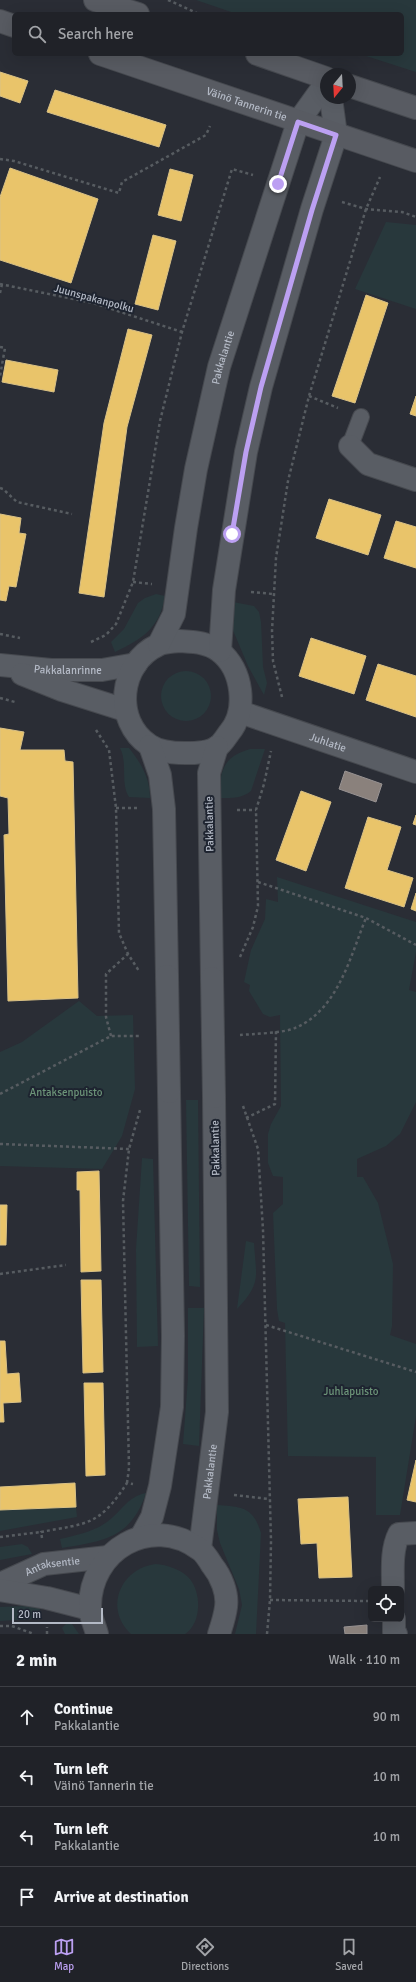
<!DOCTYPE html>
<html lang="en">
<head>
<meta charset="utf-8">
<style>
  body { margin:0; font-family:Signika,sans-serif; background:#282a30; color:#f1f3f6 }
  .controls { position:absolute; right:12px; bottom:12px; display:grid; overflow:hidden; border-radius:6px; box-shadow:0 4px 16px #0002 }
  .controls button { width:36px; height:36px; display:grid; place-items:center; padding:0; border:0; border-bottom:1px solid #3d3f45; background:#202228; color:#f1f3f6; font:20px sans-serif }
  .compass { position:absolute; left:320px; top:68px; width:36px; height:36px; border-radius:50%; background:#202228; box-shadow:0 4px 16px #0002; rotate:198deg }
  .scale { position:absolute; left:12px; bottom:10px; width:91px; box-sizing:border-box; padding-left:4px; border:2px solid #b4bac6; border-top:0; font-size:11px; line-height:14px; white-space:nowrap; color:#b4bac6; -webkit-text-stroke:3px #1e2430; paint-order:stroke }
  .stop { position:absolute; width:12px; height:12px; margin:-9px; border:3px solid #bca0f2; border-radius:50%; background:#fff }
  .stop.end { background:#bca0f2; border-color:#fff; box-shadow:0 1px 4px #0008 }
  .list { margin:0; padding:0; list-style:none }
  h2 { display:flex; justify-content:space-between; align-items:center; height:52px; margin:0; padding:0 16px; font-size:17px }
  h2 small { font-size:13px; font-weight:400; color:#a2a4a8 }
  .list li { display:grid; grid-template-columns:26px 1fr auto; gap:12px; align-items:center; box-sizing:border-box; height:60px; padding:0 16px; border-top:1px solid #3d3f45 }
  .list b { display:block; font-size:15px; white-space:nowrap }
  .list p { margin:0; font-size:13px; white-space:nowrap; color:#a2a4a8 }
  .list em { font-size:13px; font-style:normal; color:#a2a4a8 }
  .icon { flex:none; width:22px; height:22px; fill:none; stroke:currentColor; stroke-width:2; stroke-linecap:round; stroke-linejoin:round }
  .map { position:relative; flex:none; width:416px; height:1634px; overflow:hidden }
  .search { position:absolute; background:#202228; box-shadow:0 4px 16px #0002; left:12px; right:12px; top:12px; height:44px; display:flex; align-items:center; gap:10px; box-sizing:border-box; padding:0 14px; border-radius:6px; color:#a2a4a8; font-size:15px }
  .sheet { height:292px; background:#202228 }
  nav { display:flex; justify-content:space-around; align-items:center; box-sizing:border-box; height:56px; border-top:1px solid #3d3f45; background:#202228; font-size:11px; color:#a2a4a8 }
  nav a { display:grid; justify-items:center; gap:2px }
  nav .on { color:#bca0f2 }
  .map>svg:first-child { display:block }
  .green { fill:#28383c }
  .homes { fill:#e9c46a; stroke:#d9c186 }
  .industry { fill:#8a817c; stroke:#979292 }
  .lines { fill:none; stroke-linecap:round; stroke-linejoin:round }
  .service-casing { stroke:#46494f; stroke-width:18 }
  .minor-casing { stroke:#46494f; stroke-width:24 }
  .tertiary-casing { stroke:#46494f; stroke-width:24 }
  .secondary-casing { stroke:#46494f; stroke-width:24 }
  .path { stroke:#575c61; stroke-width:2.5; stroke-dasharray:3 3; stroke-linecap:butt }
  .service { stroke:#595d64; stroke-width:16 }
  .minor { stroke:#595d64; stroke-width:22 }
  .tertiary { stroke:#595d64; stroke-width:22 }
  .secondary { stroke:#585b62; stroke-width:22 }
  .tertiary-bridge-casing { stroke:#46494f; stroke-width:24; stroke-linecap:butt }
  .tertiary-bridge { stroke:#595d64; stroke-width:22 }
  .route { stroke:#bca0f2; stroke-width:5 }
  .labels { text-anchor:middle; stroke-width:4; stroke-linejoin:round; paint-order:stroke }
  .street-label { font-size:11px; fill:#b4bac6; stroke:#1e2430 }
  .park-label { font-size:11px; fill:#6d9579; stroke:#1e2430 }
</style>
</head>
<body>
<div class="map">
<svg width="416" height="1634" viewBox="0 0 416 1634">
  <rect width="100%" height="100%" fill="#2a2d35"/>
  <g class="green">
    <polygon points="196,0 416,0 416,72 360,54 402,54 402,14 237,14"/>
    <polygon points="386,222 416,225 416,309 355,289"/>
    <path d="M156,594l9,2c-5,32 -23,43 -50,56l-4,-10 13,-13 14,-26 7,-5z"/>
    <polygon points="233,602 254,606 259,612 261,622 263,667 267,683 264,695 248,666 232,628"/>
    <circle cx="186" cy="696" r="25"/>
    <path d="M120,748h9c12,15 21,30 21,50l-21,-1c-9,-14 -1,-34 -9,-49z"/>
    <path d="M250,749h15l-14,42c-10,8 -20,7 -32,7 1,-26 3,-41 31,-49z"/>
    <polygon points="277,877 416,922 416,952 409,990 416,992 416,1102 400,1134 386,1146 357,1159 357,1177 363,1177 378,1203 393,1264 392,1326 390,1335 416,1344 416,1416 400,1515 376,1515 376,1457 288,1456 285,1323 279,1321 277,1309 273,1213 283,1204 283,1177 273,1176 268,1163 268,1134 271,1124 281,1106 280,1015 270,1017 263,1014 249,991 250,985 244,982 251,950 265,919 266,899 278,902"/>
    <polygon points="79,1001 97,1016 133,1015 135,1089 122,1136 102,1169 0,1166 0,1052 22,1042"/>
    <polygon points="186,1100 198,1100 200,1287 189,1286"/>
    <polygon points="142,1158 153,1159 158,1346 137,1347 136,1249"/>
    <path d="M246,1241l8,2c2,33 8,40 -17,66z"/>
    <polygon points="188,1308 204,1308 199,1446 183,1444 188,1378"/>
    <path d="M146,1493c-15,45 -42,48 -84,55l-2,-9c17,-4 33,-7 47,-17 14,-10 21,-26 39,-29z"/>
    <path d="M217,1505c24,2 36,1 44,28l-5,101h-21l7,-29 -3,-16 -19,-46 -3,-13z"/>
    <polygon points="76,1507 77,1517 0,1531 0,1510"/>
    <polygon points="22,1544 28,1547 32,1554 0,1560 0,1547"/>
    <path d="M156,1564c11,1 24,5 32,13 14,14 14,46 -3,57h-54c-28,-26 -10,-66 25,-70z"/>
    <polygon points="25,1606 41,1607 36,1617 32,1619 0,1621 0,1607"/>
    <polygon points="67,1623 72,1624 79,1634 65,1634 62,1628"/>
  </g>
  <g class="homes">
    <polygon points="0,72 28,81 20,103 0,96"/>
    <polygon points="55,90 166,125 159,147 47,112"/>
    <polygon points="10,168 98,199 71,283 0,260 0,197"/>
    <polygon points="170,169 193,175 181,221 158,215"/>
    <polygon points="153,235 176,241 158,310 135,304"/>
    <polygon points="366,295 388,303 355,403 332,396"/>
    <polygon points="128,329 152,335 127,427 104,597 79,593 104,423"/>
    <polygon points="6,360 58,370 54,392 2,382"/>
    <polygon points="416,396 416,416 410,414"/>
    <polygon points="329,499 381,515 368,555 316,538"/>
    <polygon points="0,514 21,518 19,533 26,534 16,587 9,586 6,601 0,600"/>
    <polygon points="396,521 416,527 416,568 384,558"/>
    <polygon points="311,638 366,656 354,694 299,676"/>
    <polygon points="378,664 416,676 416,717 366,700"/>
    <polygon points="0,728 24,732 20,750 64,750 65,761 73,762 78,998 8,1001 4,835 9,834 8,798 0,796"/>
    <polygon points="301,791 331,802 306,871 276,860"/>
    <polygon points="416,815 416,825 413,824"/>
    <polygon points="368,817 401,827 387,870 413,878 404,907 345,888"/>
    <polygon points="416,893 416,911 411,909"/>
    <polygon points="99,1171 101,1271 81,1272 80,1190 77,1190 77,1172"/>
    <polygon points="0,1205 7,1205 6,1245 0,1245"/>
    <polygon points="81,1280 101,1280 103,1372 83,1373"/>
    <polygon points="0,1341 5,1341 7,1374 19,1373 21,1402 3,1403 4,1422 0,1422"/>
    <polygon points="84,1383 103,1383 105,1475 86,1476"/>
    <polygon points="416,1460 416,1502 407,1500"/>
    <polygon points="75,1483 76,1507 0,1510 0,1487"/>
    <polygon points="348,1497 352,1577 319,1578 317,1543 301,1544 298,1499"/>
  </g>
  <g class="industry">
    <polygon points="345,771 382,784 376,802 339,789"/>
    <polygon points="367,1625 367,1634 345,1634 344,1627"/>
  </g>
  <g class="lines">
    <defs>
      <polyline id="service" points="350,446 361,417"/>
      <g id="minor">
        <polyline points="350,446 368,464 416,480"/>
        <path id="s1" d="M0,665l51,5h51l34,-6"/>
        <polyline points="22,674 62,690 125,710"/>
        <path id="s2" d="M240,712l176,60"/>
        <path id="s3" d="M0,1584l44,-20 64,-7"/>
        <path d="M393,1589c0,-18 -2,-39 6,-55l17,-1"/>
        <polyline points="0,1590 47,1598 90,1609"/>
        <polyline points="394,1619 394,1632 396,1634"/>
      </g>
      <g id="tertiary">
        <path d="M179,641c14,1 29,1 40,10 24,18 29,60 10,82 -3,4 -7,11 -12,14 -8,6 -23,6 -32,6 -12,0 -26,-1 -36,-8 -36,-24 -30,-82 9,-100 6,-3 14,-3 21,-4z"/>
        <path id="s4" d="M159,644l15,-30 12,-86 10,-59 23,-102 79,-245 28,-39"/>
        <polyline points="220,651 224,590 246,452 261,387 312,209 336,135 331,98"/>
        <polyline points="150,746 160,775 164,809 167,976"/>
        <polyline points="212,978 209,773 217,747"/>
        <polyline points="141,1537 152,1517 160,1486 172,1407 173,1336 169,1092"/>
        <path id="s5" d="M200,1549l17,-137 -3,-315"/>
        <path d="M97,1634c-2,-8 -7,-18 -7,-26 -1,-58 61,-94 109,-59 5,3 10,11 13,16 9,11 16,28 14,42 -1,9 -4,18 -7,27"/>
      </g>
      <g id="secondary">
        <polyline points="95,0 138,14"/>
        <polyline points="0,21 14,26"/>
        <path id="s6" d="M100,54l316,107"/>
        <polyline points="257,54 326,78"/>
        <polyline points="350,86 416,108"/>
      </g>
    </defs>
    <use href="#service" class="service-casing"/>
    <use href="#minor" class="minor-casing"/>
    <use href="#tertiary" class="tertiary-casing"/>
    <use href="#secondary" class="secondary-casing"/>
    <g class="path">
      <polyline points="168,0 199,14"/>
      <polyline points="0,159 14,161 119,193 122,182 206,135 210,126"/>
      <polyline points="342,202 366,209 402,212 416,217"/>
      <polyline points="0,284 93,303 182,332"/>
      <polyline points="0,293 2,284"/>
      <polyline points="0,347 5,348 0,376"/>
      <polyline points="309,396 338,408"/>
      <polyline points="0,488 3,489 17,502 72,514"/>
      <polyline points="133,582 152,584"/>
      <polyline points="251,592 273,594"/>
      <polyline points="0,634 20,638"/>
      <polyline points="91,642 106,635 116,624 133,582 160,421 182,332 232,169 253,175"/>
      <polyline points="282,697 273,661 272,631 276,558 288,481 309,396 366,209 380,177"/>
      <polyline points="0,698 15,702"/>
      <polyline points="96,730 109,750 116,808 119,933 128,954 139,971"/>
      <polyline points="116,808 138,808"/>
      <polyline points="237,810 256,810"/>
      <polyline points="258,882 366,918 416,945"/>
      <polyline points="240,957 253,927 258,906 256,810 264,784 271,751"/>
      <path d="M240,1035c12,-1 45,-2 55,-7 43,-18 55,-71 71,-110"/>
      <polyline points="111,1036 106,1017 106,974 128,954"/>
      <polyline points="0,1094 111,1036 141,1036"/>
      <polyline points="243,1106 258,1149 263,1230 271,1541 270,1600 267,1634"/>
      <polyline points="246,1118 275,1104 276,1031"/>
      <polyline points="0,1144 129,1149"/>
      <polyline points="0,1274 66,1265"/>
      <polyline points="266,1325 416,1372"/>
      <polyline points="127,1483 129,1468 123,1201 129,1149 140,1110"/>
      <polyline points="234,1495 269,1499"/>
      <polyline points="0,1537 41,1532"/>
      <path d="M42,1538l-1,-6c47,-9 58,-6 86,-49l6,1"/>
      <polyline points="270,1600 369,1601"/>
      <polyline points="0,1626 12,1626 34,1634"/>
      <polyline points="47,1634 47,1627"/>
    </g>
    <use href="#service" class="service"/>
    <use href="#minor" class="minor"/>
    <use href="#tertiary" class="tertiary"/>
    <use href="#secondary" class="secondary"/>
    <defs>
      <g id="tertiary-bridge">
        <polyline points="167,976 169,1092"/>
        <polyline points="212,978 214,1097"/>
      </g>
    </defs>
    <use href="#tertiary-bridge" class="tertiary-bridge-casing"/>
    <use href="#tertiary-bridge" class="tertiary-bridge"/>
  </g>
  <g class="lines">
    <polyline class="route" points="232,534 246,452 261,387 312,210 336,135 298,122 278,184"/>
  </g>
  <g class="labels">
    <g class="street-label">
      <text dy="4" stroke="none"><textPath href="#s6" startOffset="155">Väinö Tannerin tie</textPath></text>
      <text transform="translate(94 298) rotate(15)" y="4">Juunspakanpolku</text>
      <text dy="4" stroke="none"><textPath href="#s4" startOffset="295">Pakkalantie</textPath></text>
      <text dy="4" stroke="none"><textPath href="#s1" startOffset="68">Pakkalanrinne</textPath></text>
      <text dy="4" stroke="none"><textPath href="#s2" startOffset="93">Juhlatie</textPath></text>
      <text transform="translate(209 824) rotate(-91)" y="4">Pakkalantie</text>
      <text transform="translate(215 1148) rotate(-91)" y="4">Pakkalantie</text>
      <text dy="4" stroke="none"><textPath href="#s5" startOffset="78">Pakkalantie</textPath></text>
      <text dy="4" stroke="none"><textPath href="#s3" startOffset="56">Antaksentie</textPath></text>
    </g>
    <g class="park-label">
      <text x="66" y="1096">Antaksenpuisto</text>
      <text x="351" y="1395">Juhlapuisto</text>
    </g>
  </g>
</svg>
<div class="controls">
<button><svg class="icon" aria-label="locate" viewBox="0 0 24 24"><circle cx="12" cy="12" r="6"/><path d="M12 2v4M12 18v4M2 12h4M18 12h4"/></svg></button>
</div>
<svg class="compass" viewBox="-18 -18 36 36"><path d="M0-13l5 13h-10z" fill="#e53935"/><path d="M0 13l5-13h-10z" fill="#a2a4a8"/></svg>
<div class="scale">20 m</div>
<div class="stop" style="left:232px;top:534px"></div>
<div class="stop end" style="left:278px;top:184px"></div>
<div class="search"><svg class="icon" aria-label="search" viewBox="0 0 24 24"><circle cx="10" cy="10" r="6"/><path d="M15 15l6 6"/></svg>Search here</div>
</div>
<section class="sheet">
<h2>2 min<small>Walk · 110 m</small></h2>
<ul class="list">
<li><svg class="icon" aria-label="ahead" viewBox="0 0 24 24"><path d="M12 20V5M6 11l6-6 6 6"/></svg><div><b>Continue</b><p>Pakkalantie</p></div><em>90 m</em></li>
<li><svg class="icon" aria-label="left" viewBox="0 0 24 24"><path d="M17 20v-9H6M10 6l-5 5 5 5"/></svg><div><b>Turn left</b><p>Väinö Tannerin tie</p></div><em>10 m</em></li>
<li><svg class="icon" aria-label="left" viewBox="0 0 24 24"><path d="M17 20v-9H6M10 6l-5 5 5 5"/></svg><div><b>Turn left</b><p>Pakkalantie</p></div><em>10 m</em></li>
<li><svg class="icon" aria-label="arrive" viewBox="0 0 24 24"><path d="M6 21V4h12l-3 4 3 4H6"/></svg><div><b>Arrive at destination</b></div></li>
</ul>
</section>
<nav>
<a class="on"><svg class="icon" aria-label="map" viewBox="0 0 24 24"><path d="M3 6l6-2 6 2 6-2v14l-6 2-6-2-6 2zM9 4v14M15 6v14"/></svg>Map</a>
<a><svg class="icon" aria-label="directions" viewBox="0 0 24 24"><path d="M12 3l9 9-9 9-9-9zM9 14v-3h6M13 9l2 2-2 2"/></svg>Directions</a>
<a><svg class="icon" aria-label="saved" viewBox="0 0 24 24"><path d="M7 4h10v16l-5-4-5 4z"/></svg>Saved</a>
</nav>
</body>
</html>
